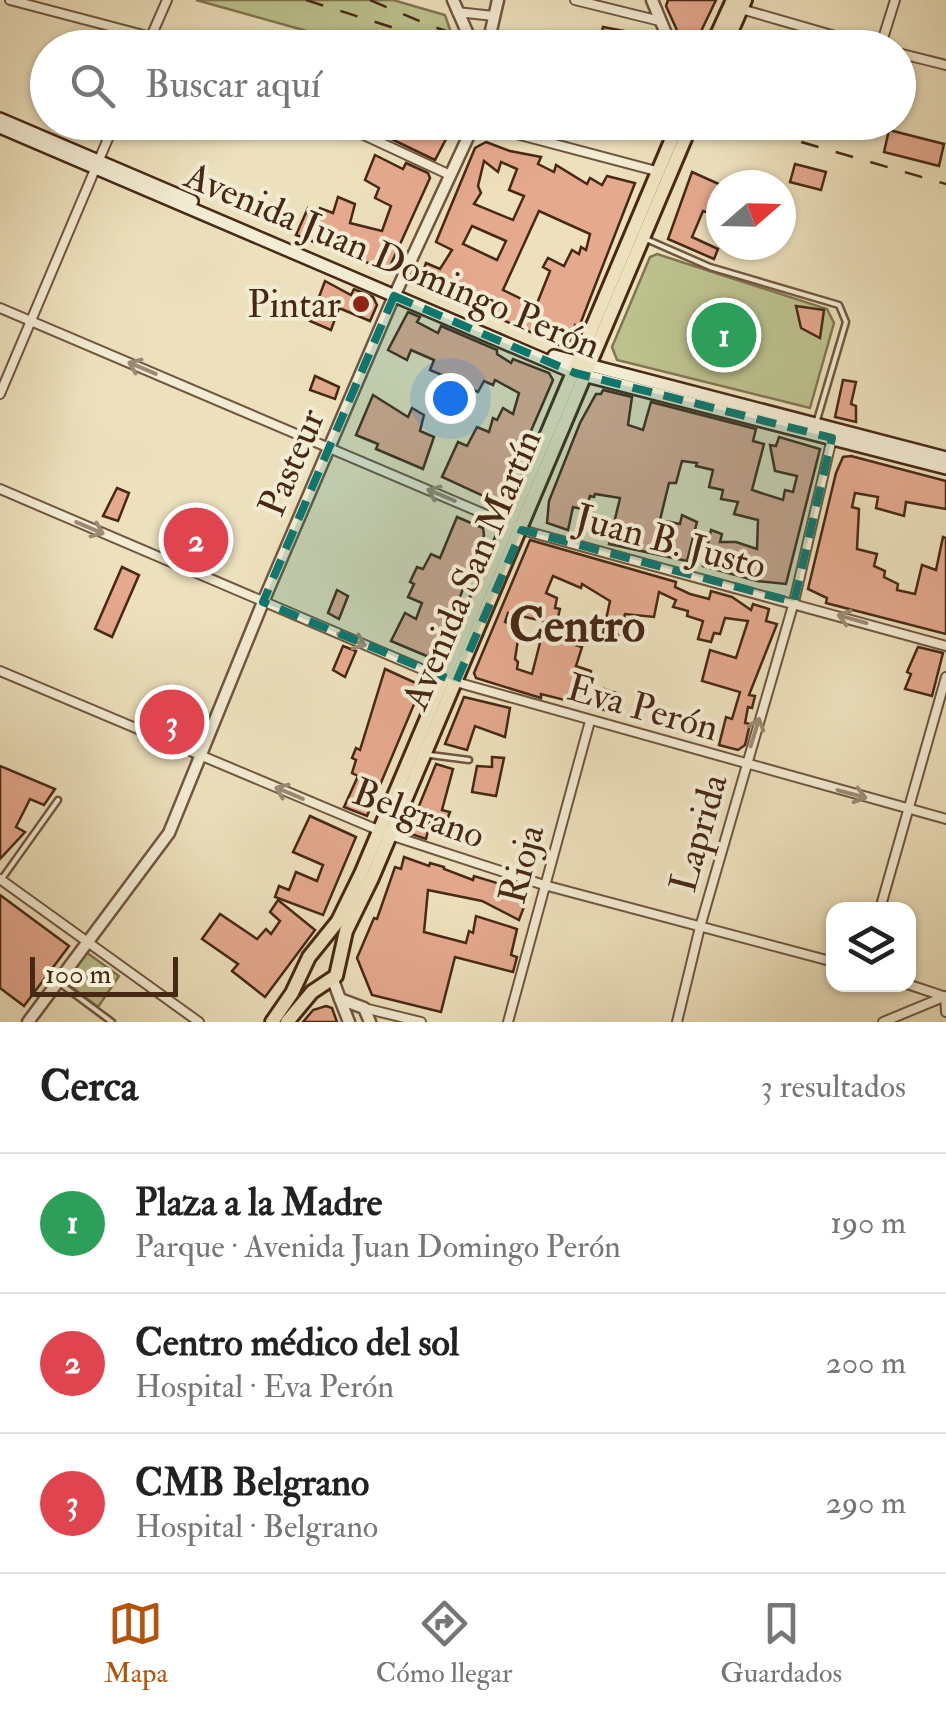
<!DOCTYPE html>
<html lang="es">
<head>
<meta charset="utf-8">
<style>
  body { margin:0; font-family:"IM FELL Double Pica",serif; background:#f2f2f2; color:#222 }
  .controls { position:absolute; right:30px; bottom:30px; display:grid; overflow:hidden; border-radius:20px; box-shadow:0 2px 8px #0004 }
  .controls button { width:90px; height:90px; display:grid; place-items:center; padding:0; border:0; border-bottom:2px solid #e0e0e0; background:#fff; color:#222; font:50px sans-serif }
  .compass { position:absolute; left:706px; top:170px; width:90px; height:90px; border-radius:50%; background:#fff; box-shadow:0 2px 8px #0004; rotate:70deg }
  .scale { position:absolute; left:30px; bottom:25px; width:148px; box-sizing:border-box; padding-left:10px; border:5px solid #462815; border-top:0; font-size:28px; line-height:35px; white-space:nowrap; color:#462815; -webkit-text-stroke:8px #f3ecd4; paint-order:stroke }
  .you { position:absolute; left:450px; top:398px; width:35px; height:35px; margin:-25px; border:8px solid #fff; border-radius:50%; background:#1a73e8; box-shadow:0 0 0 15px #1a73e833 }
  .badge { display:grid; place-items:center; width:65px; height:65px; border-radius:50%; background:#b45309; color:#fff; font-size:32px; font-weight:700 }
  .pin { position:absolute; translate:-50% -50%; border:5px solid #fff; box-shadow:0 2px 10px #0006 }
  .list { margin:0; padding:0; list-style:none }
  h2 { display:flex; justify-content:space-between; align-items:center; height:130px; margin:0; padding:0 40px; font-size:42px }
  h2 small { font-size:32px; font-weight:400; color:#767676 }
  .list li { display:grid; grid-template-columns:65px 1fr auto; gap:30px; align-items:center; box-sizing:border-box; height:140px; padding:0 40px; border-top:2px solid #e0e0e0 }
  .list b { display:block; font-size:38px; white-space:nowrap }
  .list p { margin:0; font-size:32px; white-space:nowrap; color:#767676 }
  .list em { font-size:32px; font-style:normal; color:#767676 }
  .icon { flex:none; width:55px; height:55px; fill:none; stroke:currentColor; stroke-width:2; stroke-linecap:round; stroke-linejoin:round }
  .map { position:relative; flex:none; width:946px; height:1022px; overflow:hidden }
  .search { position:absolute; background:#fff; box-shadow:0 2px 8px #0004; left:30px; right:30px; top:30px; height:110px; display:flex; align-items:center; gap:25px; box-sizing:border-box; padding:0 35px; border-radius:55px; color:#767676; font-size:38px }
  .sheet { height:550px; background:#fff }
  nav { display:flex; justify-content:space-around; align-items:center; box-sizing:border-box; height:140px; border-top:2px solid #e0e0e0; background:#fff; font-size:28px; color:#767676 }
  nav a { display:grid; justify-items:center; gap:5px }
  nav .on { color:#b45309 }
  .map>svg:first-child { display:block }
  .green { fill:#bcc28e; stroke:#817552; stroke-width:2.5 }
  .building { fill:#e5a98e; stroke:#462815; stroke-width:2.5; fill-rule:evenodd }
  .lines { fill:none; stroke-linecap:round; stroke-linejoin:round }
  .service-casing { stroke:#70563f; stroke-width:9 }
  .minor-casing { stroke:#70563f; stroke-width:12 }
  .tertiary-casing { stroke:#70563f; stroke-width:15 }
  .secondary-casing { stroke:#462815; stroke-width:16 }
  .primary-casing { stroke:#462815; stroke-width:18 }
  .service { stroke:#f3ecd4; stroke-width:4 }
  .minor { stroke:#f3ecd4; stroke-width:8 }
  .tertiary { stroke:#f3ecd4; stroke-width:10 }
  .secondary { stroke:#f3ecd4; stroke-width:11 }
  .primary { stroke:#ede1bd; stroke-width:12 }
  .rail { stroke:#462815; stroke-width:2.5; stroke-dasharray:18 18; stroke-linecap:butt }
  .oneway { stroke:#9c8a74 }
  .marked { fill:#0f766e; fill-opacity:0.2; stroke:#0f766e; stroke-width:8; stroke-dasharray:20 12; stroke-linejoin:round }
  .poi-dot { fill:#8f2418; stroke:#f3ecd4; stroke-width:4 }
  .labels { text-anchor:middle; stroke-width:8; stroke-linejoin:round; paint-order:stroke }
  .street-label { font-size:38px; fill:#462815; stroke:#f3ecd4 }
  .poi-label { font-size:38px; fill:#462815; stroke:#f3ecd4; text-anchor:end }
  .district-label { font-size:48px; font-weight:bold; fill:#462815; stroke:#f3ecd4 }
</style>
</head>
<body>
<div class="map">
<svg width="946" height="1022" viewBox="0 0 946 1022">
  <rect width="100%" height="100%" fill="#ede1bd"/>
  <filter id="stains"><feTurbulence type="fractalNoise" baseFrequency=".002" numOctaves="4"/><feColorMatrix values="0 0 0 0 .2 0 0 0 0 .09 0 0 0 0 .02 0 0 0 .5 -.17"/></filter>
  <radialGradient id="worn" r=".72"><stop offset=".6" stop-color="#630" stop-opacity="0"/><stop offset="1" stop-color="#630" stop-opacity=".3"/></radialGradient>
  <g class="green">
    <polygon points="196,0 393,0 445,15 456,47 413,47 363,33 357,45"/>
    <polygon points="657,254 827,309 834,323 810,408 617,360 612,347 650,257"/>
    <polygon points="86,952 119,976 98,1007 64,981"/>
  </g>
  <g class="building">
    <polygon points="668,0 716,0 693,48 685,48 666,6"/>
    <polygon points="603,27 651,36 655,48 598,48"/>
    <polygon points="388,122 404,122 404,125 420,134 424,122 455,122 435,160 383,135"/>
    <polygon points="889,130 944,144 939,166 884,152"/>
    <path d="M486,142l24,9 31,6 -3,7 16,8 2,-7 31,19 3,-6 12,7 5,-9 28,7 -56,144 -4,-2 -6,20 -5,2 -122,-54 3,-6 -16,-8 -3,9 -7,-5 7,-20 14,6 12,-19 -16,-8 39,-94zM484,161l14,11 3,-10 16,7 -8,21 15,6 -11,24 -39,-16 7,-11 -3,-7zM539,211l51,23 -4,16 -5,-3 -2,7 -7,-4 -8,16 -16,-8 -5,9 7,4 -14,35 -33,-16zM472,226l34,15 -9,19 -34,-16z"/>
    <polygon points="375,155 403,169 406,163 428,173 430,178 387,273 371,264 296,235 308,208 318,213 320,208 333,213 338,197 355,204 350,223 382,231 391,206 375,198 379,188 365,180"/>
    <polygon points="795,164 826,172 821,190 790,182"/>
    <polygon points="692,172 721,185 712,214 703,211 692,237 718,249 714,259 668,239"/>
    <polygon points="325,281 351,295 354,289 373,297 377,305 370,321 339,308 331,330 310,321"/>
    <polygon points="796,306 824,310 820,338 801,328"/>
    <polygon points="408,312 420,317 417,322 438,333 441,326 497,350 497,354 511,363 513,359 549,373 553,380 502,498 494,501 442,477 458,442 467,446 477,427 489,432 493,418 497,420 503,408 513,414 519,393 495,380 493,385 484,381 478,392 467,387 463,400 444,393 449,378 430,370 434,360 411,350 407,360 388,350"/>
    <polygon points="315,376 339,387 335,399 310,390"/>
    <polygon points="843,380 856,382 851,404 856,406 856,422 835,417"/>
    <polygon points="603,390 632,397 628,425 643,430 651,402 756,429 753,441 764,444 752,490 783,500 785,490 793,492 797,476 775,471 770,445 776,446 779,437 820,449 786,584 757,581 703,566 711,530 722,534 720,542 736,542 757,549 758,520 734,514 738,502 721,499 723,490 709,487 713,470 696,466 697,463 682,461 676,483 669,483 660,520 680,524 682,515 697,522 687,561 609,544 620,498 595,494 594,497 590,496 586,510 573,507 568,530 547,523 549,501 580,423 596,394 601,394"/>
    <polygon points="373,395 408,417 412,408 424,415 420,431 434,437 423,469 376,449 378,444 356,435"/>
    <polygon points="851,456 946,481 946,509 906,502 904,516 876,508 878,497 855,493 852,507 859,509 857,549 877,554 874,566 885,571 884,577 898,584 897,590 915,594 922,565 936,570 943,537 946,538 946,634 826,603 827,598 808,589 836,473 843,457"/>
    <polygon points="117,488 129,493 118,521 103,516"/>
    <polygon points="181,512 195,518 192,524 207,530 196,557 170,541"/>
    <polygon points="457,517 483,528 484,535 439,651 429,657 391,641 405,613 416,619 422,603 408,597 414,584 410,582 417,567 423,569 431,554 440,558"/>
    <polygon points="530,540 676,582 675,587 690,594 709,599 711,591 732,597 751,610 753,604 769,609 766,621 777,624 749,695 755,696 752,708 748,707 745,723 750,724 745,745 738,750 719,745 726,717 732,719 740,692 702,681 710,650 736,658 748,621 725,618 720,634 714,633 711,642 698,639 703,621 687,616 688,611 673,607 676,600 659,592 654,617 625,614 618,642 602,638 610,601 582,584 581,588 553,576 546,593 557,598 555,608 560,609 556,624 508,613 505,622 520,627 515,659 518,662 517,669 532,674 542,635 582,647 576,666 591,671 581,704 541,694 541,698 476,678 474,673"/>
    <polygon points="122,567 139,575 112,637 95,629"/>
    <polygon points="337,590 348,596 339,619 328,613"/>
    <polygon points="343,646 356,651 345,677 333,670"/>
    <polygon points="918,647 943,653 932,696 905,689 911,674 907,672"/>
    <polygon points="385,669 418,684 420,690 367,816 344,807 358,776 352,773 356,760 352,758 356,748 360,750"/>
    <polygon points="604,689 620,694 613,713 598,708"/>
    <polygon points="464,697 510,708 505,737 475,726 467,750 445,744"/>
    <polygon points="492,757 504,758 496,796 472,792 477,766 492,767"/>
    <polygon points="436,764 453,769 442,810 450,812 445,825 430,822 426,839 408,833"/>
    <polygon points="0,766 55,789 44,805 30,799 16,827 25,832 0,859"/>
    <polygon points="310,816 356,837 323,915 275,897 279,886 289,890 296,872 317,881 323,865 293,852"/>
    <polygon points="404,857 429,866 430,863 444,867 444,869 473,880 474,876 523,891 528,896 519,920 482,901 428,890 424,932 466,943 469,931 473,933 476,916 517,929 511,955 517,957 513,972 455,957 441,1012 372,995 357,958 374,918 377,919 395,867 401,869"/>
    <polygon points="0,895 69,946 24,1006 0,988"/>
    <polygon points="278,900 315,930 265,997 232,971 238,964 202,939 220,914 257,939 266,929 271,934 280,921 270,912"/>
    <polygon points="326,1006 332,1008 337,1022 303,1022 313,1010"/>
  </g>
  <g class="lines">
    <defs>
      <g id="service">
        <polyline points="646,239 710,267 839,305 846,322 817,420"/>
        <polyline points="430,755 469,760"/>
        <polyline points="1,880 58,800"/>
        <polyline points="62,985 112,1022"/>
      </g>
      <g id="minor">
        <polyline points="10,0 151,37 173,48"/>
        <polyline points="575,0 660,21"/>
        <polyline points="741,9 877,48"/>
        <polyline points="457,12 494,16"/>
        <polyline points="146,48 167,0"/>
        <polyline points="880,48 895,0"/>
        <polyline points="898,53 946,65"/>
        <polyline points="336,122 450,175"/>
        <polyline points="475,123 660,172"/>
        <polyline points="0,308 522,530 946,646"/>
        <polyline points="0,394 115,122"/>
        <polyline points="0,489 445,679 946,819"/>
        <polyline points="0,671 390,835 544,885 834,962"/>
        <polyline points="0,879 199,1022"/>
        <polyline points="880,909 946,677"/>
        <polyline points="907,984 946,997"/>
        <polyline points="945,997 946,1012"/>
        <polyline points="364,1008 421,1022"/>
        <polyline points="508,1022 590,721"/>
        <polyline points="677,1022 700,927 794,602 832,438"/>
        <polyline points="883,1022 946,996"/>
      </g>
      <g id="tertiary">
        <polyline points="453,0 474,48"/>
        <polyline points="652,0 672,48"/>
        <polyline points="487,48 498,0"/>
        <polyline points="333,980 340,999 364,1008 370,1022"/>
        <polyline points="340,999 349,1022"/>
        <polyline points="28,1022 169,833 263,602 391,303 475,122"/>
      </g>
      <g id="secondary">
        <polyline points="0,119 192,201"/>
        <polyline points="0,127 575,373 946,468"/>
        <polyline points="554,356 946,458"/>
      </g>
      <g id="primary">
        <polyline points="711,48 733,0"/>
        <polyline points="724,48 745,0"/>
        <polyline points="272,1022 292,993 309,957 338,921 361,874 679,122"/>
        <polyline points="287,1022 312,992 336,976 346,931 372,878 692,122"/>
      </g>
    </defs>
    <use href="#service" class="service-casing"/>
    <use href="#minor" class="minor-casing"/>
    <use href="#tertiary" class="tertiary-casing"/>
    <use href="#secondary" class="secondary-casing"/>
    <use href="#primary" class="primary-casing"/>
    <use href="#service" class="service"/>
    <use href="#minor" class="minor"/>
    <use href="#tertiary" class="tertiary"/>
    <use href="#secondary" class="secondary"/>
    <use href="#primary" class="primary"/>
    <g class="rail">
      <polyline points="306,0 457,48"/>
      <polyline points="370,0 431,26 498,48"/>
      <polyline points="732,122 946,184"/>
    </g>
  </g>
  <defs><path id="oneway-shaft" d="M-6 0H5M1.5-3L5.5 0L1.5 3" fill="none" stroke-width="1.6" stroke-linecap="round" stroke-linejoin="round" transform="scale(2.5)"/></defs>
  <g class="oneway">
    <use href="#oneway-shaft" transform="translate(142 368) rotate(-157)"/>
    <use href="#oneway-shaft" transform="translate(441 495) rotate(-157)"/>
    <use href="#oneway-shaft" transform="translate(90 528) rotate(23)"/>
    <use href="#oneway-shaft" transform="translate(852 619) rotate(-164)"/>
    <use href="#oneway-shaft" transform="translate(352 640) rotate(23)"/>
    <use href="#oneway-shaft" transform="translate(755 732) rotate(-73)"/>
    <use href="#oneway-shaft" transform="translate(289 793) rotate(-157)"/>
    <use href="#oneway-shaft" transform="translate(852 794) rotate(15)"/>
  </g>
  <path class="marked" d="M394,296l181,77 257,65 -38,164 -272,-72 -66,152 -193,-80z"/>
  <circle class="poi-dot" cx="361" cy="304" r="10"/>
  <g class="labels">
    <g class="street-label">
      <text transform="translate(393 260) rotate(23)" y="13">Avenida Juan Domingo Perón</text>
      <text transform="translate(291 462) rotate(-67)" y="13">Pasteur</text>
      <text transform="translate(671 541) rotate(15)" y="13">Juan B. Justo</text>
      <text transform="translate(471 569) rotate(-67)" y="13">Avenida San Martín</text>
      <text transform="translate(643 707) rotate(16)" y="13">Eva Perón</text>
      <text transform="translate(419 813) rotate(20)" y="13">Belgrano</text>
      <text transform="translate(698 833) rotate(-74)" y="13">Laprida</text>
      <text transform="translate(521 864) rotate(-75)" y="13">Rioja</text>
    </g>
    <g class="poi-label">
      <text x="341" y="317">Pintar</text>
    </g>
    <g class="district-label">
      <text x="577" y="641">Centro</text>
    </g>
  </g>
  <rect width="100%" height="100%" filter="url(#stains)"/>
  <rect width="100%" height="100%" fill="url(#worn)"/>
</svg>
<div class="controls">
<button><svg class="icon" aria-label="layers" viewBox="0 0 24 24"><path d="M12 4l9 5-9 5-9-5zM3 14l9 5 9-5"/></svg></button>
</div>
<svg class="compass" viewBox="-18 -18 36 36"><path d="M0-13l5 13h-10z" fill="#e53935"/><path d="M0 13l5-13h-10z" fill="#767676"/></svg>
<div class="scale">100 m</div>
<div class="you"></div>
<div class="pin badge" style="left:724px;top:335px;background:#2e9e5b">1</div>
<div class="pin badge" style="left:196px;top:540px;background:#e0444e">2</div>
<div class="pin badge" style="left:172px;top:722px;background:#e0444e">3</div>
<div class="search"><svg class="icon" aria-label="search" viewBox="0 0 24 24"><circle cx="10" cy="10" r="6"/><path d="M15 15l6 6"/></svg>Buscar aquí</div>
</div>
<section class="sheet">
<h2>Cerca<small>3 resultados</small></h2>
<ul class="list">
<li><span class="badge" style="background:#2e9e5b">1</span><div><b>Plaza a la Madre</b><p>Parque · Avenida Juan Domingo Perón</p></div><em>190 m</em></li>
<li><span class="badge" style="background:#e0444e">2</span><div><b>Centro médico del sol</b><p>Hospital · Eva Perón</p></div><em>200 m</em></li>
<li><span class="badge" style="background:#e0444e">3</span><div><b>CMB Belgrano</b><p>Hospital · Belgrano</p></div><em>290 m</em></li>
</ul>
</section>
<nav>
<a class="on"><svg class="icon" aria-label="map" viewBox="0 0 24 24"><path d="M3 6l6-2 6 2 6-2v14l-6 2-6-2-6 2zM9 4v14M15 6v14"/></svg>Mapa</a>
<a><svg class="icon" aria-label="directions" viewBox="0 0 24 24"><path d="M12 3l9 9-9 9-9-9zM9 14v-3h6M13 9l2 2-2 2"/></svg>Cómo llegar</a>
<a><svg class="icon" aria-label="saved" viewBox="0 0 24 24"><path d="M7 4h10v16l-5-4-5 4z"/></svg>Guardados</a>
</nav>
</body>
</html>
